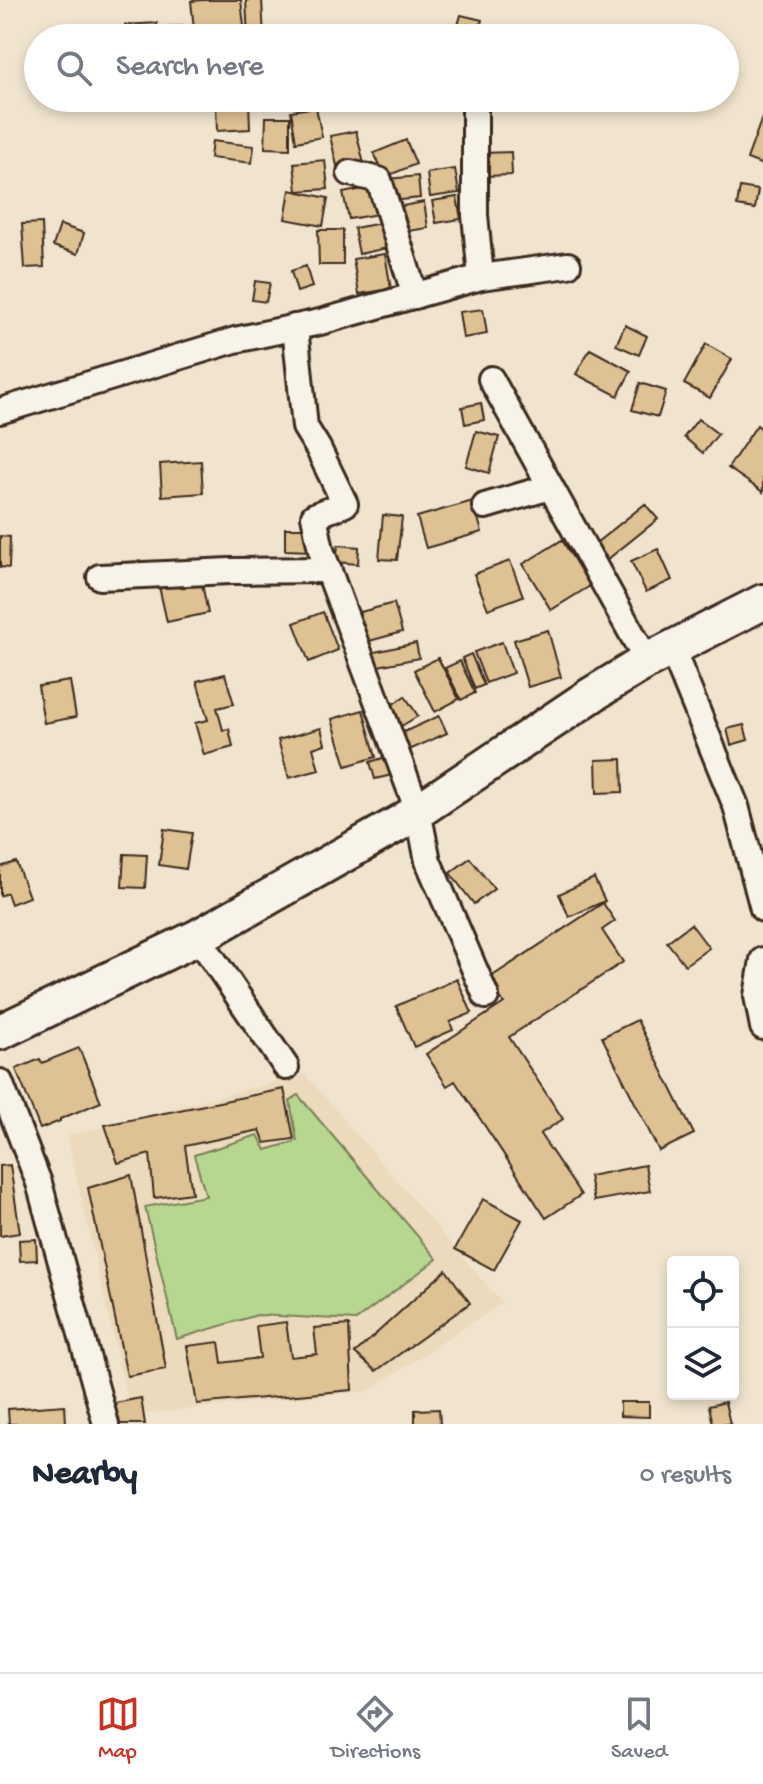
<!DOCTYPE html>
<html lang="en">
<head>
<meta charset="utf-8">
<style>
  body { margin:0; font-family:"Gochi Hand",sans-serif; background:#f6f6f7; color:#1f2937 }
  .controls { position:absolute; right:24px; bottom:24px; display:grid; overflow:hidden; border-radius:8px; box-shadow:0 4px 12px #0003 }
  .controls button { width:72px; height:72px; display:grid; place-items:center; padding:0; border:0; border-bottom:2px solid #e0e1e3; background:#fff; color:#1f2937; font:40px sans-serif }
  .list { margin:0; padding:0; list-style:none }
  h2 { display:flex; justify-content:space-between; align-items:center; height:104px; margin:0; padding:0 32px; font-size:34px }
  h2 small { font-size:26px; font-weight:400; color:#747a83 }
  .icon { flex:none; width:44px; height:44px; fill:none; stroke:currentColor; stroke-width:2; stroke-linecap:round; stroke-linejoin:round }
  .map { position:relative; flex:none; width:763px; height:1424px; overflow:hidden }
  .search { position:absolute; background:#fff; box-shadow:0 4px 12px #0003; left:24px; right:24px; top:24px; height:88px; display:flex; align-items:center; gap:20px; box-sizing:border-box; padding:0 28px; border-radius:44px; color:#747a83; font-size:30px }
  .sheet { height:248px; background:#fff }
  nav { display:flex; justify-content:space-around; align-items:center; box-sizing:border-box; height:112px; border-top:2px solid #e0e1e3; background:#fff; font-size:22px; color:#747a83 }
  nav a { display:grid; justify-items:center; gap:4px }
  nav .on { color:#c8321e }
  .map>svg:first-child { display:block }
  .built { fill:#ebdabc }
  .green { fill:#b7d790; stroke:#798057; stroke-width:2 }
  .building { fill:#dfc293; stroke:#3b2a1e; stroke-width:2 }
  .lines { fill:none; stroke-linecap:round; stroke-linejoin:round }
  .street-casing { stroke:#3b2a1e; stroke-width:30 }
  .secondary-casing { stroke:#3b2a1e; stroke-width:40 }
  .street { stroke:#f7f3e8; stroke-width:24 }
  .secondary { stroke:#f7f3e8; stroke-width:34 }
</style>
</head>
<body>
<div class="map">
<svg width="763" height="1424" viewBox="0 0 763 1424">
  <rect width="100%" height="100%" fill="#f0e4ce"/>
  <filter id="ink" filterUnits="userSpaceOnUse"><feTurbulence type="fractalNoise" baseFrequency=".0125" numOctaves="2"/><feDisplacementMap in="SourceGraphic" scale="16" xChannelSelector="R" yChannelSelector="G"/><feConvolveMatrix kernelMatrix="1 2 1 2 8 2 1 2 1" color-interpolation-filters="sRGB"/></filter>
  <g filter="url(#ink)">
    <polygon class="built" points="305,1074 502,1303 368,1391 131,1415 67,1136"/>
    <polygon class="green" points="298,1095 437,1259 356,1320 257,1315 177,1339 145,1207 206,1196 194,1155 258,1135 266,1150 297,1141 290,1101"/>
    <g class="building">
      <polygon points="203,0 241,0 245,35 195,38 191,1"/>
      <polygon points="246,0 262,0 264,38 248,38"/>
      <polygon points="461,15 482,20 477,38 455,36"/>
      <polygon points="157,23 159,38 126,38 125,25"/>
      <polygon points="189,26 190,38 165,38 164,27"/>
      <polygon points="249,101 250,129 217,131 216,102"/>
      <polygon points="316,107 322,137 296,142 291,111"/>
      <polygon points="763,115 763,165 747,159"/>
      <polygon points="266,117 290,117 290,149 265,148"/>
      <polygon points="356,131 364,164 338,170 330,136"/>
      <polygon points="406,140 416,164 385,177 374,153"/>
      <polygon points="212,141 254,146 252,163 210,158"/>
      <polygon points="511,152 512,175 485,176 484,153"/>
      <polygon points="325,160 328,189 297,191 294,163"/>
      <polygon points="455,169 459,193 430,197 427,173"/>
      <polygon points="418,176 420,198 391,201 388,179"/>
      <polygon points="373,187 378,214 349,219 343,193"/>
      <polygon points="740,187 758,190 755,209 737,206"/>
      <polygon points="290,190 328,198 323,226 285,219"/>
      <polygon points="457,197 461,219 436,223 432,201"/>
      <polygon points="424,202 428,228 401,232 397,207"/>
      <polygon points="42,223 44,267 25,268 22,224"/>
      <polygon points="382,223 387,248 359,254 354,228"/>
      <polygon points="60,225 84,233 78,254 53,246"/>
      <polygon points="318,230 343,230 343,265 319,265"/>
      <polygon points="385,254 391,289 359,294 353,259"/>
      <polygon points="306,266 312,287 297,292 291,271"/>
      <polygon points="255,281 270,283 266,302 252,300"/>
      <polygon points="483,309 487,334 463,338 459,312"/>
      <polygon points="625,325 647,336 639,355 616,345"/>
      <polygon points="706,344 732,359 710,398 684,384"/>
      <polygon points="590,349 631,371 618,396 576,374"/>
      <polygon points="640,383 666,391 658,417 632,410"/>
      <polygon points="481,403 484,420 465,424 462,407"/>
      <polygon points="698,419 718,434 703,453 684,437"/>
      <polygon points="757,425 763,430 763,492 728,468"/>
      <polygon points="476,431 499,437 489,473 466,466"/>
      <polygon points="201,461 203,493 162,496 160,464"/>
      <polygon points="473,501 482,532 426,548 417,517"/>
      <polygon points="645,504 658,519 608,559 596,543"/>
      <polygon points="383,515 402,517 397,560 379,559"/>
      <polygon points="285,528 310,528 311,551 285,550"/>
      <polygon points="0,536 10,537 9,568 0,567"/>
      <polygon points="562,540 590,586 551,610 523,564"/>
      <polygon points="338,545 359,547 358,564 336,562"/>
      <polygon points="658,549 672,580 646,592 631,561"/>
      <polygon points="510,561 523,596 488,609 474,574"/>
      <polygon points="200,574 208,613 167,622 158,582"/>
      <polygon points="394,603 402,632 362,643 353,614"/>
      <polygon points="323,612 338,650 309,662 294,623"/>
      <polygon points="548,630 561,677 528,687 514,640"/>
      <polygon points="502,642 513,673 486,683 474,652"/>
      <polygon points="416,643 419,658 373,667 370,653"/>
      <polygon points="471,654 484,685 475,689 462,658"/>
      <polygon points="438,658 459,699 435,712 414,670"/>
      <polygon points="460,661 475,693 461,700 445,668"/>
      <polygon points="225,674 234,704 217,708 223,730 229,729 233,747 204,755 195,723 208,720 197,681"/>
      <polygon points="70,681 76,717 44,723 38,686"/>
      <polygon points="405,696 418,716 398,728 386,709"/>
      <polygon points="363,710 376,757 346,766 332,719"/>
      <polygon points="439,716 447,733 405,752 397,735"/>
      <polygon points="744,725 748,740 731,745 727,729"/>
      <polygon points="321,728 325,744 313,748 319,770 289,778 278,740"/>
      <polygon points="386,757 392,775 375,779 370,762"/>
      <polygon points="622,759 623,792 597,793 596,760"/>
      <polygon points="164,829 192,833 186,869 159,865"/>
      <polygon points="124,854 147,855 145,888 122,887"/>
      <polygon points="470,858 494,889 474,904 450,873"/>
      <polygon points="16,862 29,897 11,904 7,893 0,896 0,867"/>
      <polygon points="594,878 605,901 569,917 559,894"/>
      <polygon points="603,903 615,921 602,930 623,962 509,1037 563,1119 540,1134 581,1195 546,1218 455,1081 447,1086 426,1054 504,1003 488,979"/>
      <polygon points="691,924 709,948 685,965 667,942"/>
      <polygon points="457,979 472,1013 450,1022 453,1030 414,1047 396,1006"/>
      <polygon points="637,1020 694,1134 659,1151 602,1037"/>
      <polygon points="79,1048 101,1102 60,1119 60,1121 40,1129 16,1069 40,1059 42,1063"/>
      <polygon points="284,1089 294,1139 265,1143 260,1130 185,1146 192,1193 154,1198 150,1154 118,1163 105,1125"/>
      <polygon points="10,1165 20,1233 0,1236 0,1166"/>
      <polygon points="645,1165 650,1191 594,1201 589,1176"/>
      <polygon points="131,1175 166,1369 127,1376 88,1188"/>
      <polygon points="483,1199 522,1220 494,1270 455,1249"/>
      <polygon points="36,1239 37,1260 20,1261 19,1240"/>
      <polygon points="446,1270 470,1303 376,1371 355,1353"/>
      <polygon points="286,1322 291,1357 317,1354 314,1328 349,1325 352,1390 197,1404 187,1346 219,1342 222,1363 260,1358 256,1326"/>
      <polygon points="141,1398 145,1424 119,1424 115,1403"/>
      <polygon points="620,1402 649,1402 649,1417 620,1416"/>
      <polygon points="725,1402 730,1424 713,1424 709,1406"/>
      <polygon points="65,1405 66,1424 9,1424 8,1409"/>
      <polygon points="439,1409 440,1424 415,1424 415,1410"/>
    </g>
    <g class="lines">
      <defs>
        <g id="street">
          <polyline points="475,98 475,215 481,277"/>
          <polyline points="350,173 379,180 415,296"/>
          <polyline points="295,327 305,427 318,448 345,504 314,516 321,550 418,811 428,861 486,996"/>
          <polyline points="491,379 647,661"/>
          <polyline points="0,411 235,340 320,322 481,277 568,265"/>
          <polyline points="485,506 550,487"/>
          <polyline points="100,577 230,571 329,570"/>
          <polyline points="672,649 736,806 763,909"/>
          <polyline points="198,937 286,1067"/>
          <polyline points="763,960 757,996 763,1027"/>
          <polyline points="0,1082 39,1183 106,1424"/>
        </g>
        <polyline id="secondary" points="0,1032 198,937 403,821 593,694 647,661 763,602"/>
      </defs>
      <use href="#street" class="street-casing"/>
      <use href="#secondary" class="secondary-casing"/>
      <use href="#street" class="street"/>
      <use href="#secondary" class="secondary"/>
    </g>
  </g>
</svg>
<div class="controls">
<button><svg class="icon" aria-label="locate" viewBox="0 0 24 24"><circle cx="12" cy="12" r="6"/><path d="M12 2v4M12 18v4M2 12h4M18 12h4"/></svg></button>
<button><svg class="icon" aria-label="layers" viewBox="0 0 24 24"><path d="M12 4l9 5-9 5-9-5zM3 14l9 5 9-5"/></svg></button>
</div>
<div class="search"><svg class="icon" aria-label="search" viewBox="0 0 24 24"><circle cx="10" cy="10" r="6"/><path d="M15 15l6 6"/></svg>Search here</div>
</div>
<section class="sheet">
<h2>Nearby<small>0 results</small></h2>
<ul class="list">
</ul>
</section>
<nav>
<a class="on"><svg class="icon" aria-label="map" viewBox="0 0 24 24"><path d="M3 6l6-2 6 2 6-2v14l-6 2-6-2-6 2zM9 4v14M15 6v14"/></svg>Map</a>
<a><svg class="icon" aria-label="directions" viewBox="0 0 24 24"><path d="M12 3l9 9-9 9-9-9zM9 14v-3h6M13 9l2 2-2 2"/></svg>Directions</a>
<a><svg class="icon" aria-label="saved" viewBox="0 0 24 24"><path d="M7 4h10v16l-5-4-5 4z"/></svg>Saved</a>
</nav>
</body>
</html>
